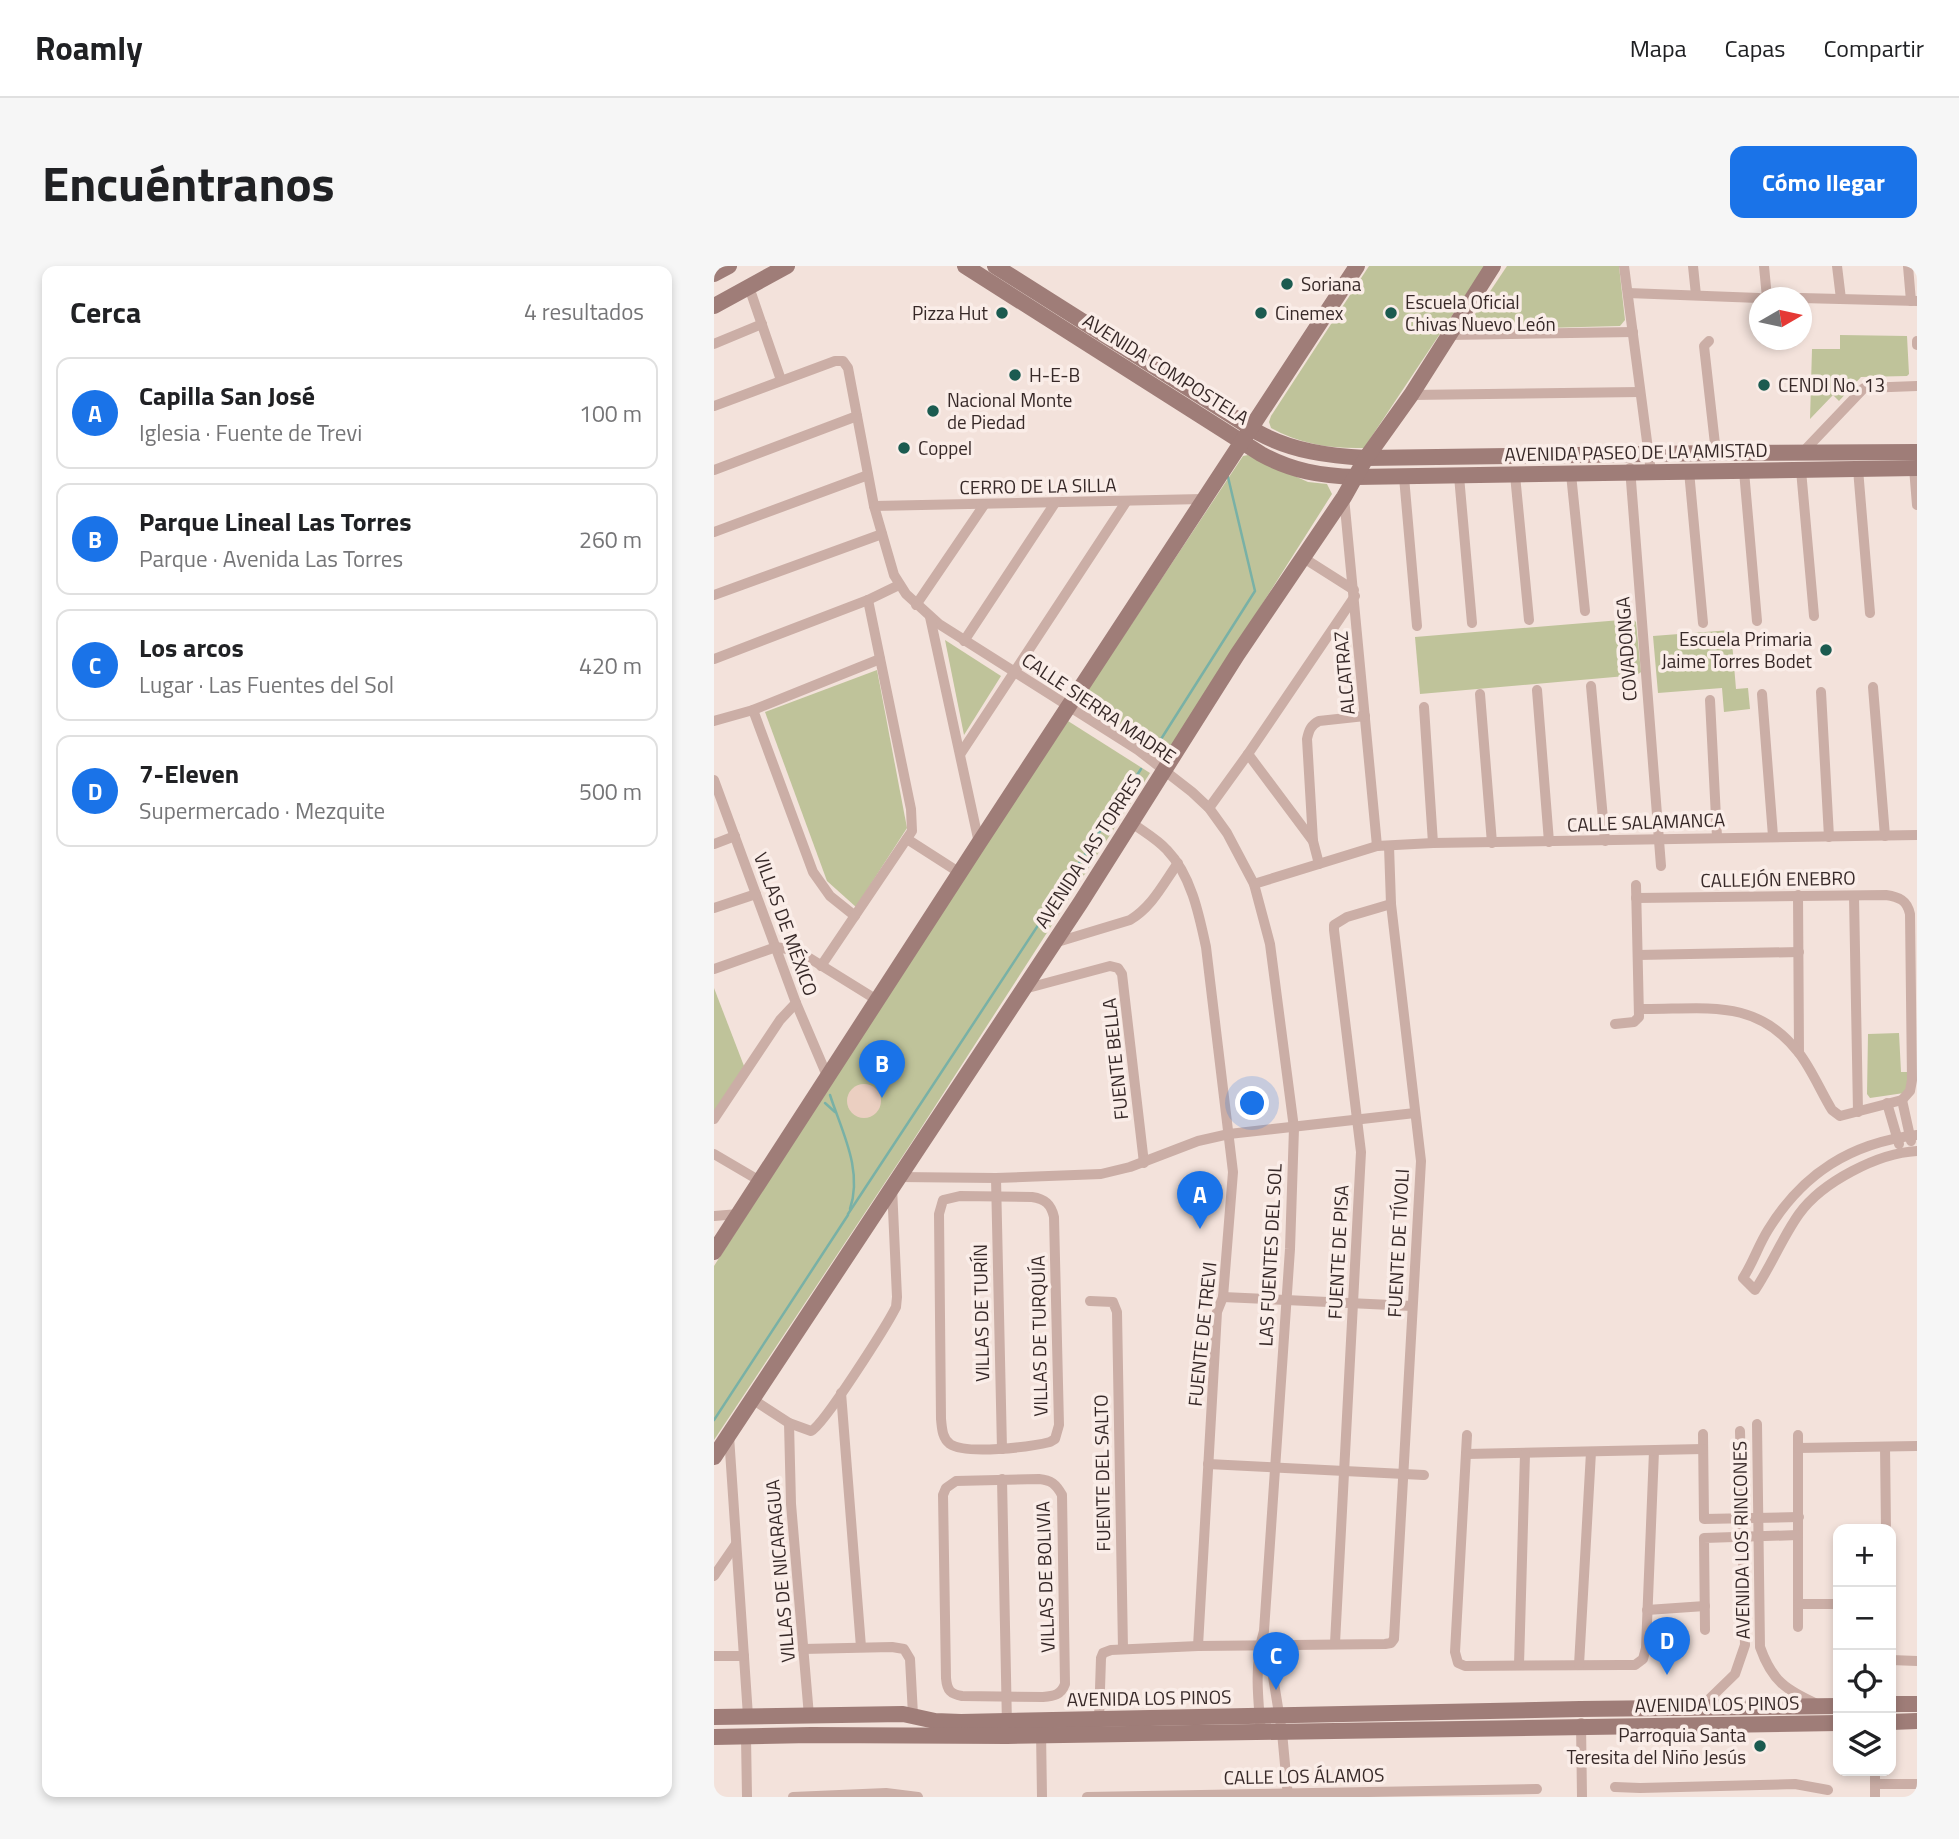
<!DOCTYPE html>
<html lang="es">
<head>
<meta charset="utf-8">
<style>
  body { margin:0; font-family:"Titillium Web",sans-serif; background:#f6f6f6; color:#202124 }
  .controls { position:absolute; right:21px; bottom:21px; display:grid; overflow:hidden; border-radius:14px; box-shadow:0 4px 10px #0003 }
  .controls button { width:63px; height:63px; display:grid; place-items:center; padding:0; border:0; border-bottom:2px solid #e0e0e0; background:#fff; color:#202124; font:35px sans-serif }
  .compass { position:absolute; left:1035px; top:21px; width:63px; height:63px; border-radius:50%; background:#fff; box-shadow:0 4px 10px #0003; rotate:81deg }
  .you { position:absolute; left:539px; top:838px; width:24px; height:24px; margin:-18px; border:5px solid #fff; border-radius:50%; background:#1a73e8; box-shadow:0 0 0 10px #1a73e833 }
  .badge { display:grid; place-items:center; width:46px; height:46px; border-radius:50%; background:#1a73e8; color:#fff; font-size:23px; font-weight:700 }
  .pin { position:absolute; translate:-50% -58px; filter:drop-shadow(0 2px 4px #0008) }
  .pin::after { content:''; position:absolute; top:37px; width:24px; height:21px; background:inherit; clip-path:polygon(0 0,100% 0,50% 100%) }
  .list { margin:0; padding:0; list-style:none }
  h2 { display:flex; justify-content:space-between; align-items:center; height:91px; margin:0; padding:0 28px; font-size:30px }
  h2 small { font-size:23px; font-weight:400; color:#757577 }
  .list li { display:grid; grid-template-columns:46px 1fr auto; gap:21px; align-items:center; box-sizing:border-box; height:112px; margin:0 14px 14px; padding:0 14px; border:2px solid #e0e0e0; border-radius:14px }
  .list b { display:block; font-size:26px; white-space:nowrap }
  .list p { margin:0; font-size:23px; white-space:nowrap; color:#757577 }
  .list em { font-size:23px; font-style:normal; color:#757577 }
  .icon { flex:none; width:38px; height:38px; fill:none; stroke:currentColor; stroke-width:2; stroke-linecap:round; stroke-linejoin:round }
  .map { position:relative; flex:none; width:1203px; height:1531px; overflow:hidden; border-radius:14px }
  header { display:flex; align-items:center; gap:42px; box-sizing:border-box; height:98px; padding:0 35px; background:#fff; border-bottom:2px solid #e0e0e0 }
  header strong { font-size:33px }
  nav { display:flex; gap:38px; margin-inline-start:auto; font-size:24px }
  .intro { display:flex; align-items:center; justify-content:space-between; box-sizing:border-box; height:168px; padding:0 42px }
  h1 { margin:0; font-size:49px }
  .button { padding:18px 32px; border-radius:14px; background:#1a73e8; color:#fff; font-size:24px; font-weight:700 }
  main { display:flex; gap:42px; padding:0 42px }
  aside { flex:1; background:#fff; border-radius:14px; box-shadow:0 4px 10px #0003 }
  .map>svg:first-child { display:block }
  .green { fill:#bfc39a }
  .plaza { fill:#ebcfc1 }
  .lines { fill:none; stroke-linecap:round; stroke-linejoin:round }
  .stream { stroke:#79b1a6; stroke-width:2.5 }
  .street { stroke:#cbaea6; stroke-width:10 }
  .secondary { stroke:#9f7d78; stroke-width:16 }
  .poi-dot { fill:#1b5b50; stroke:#faede8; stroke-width:2.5 }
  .labels { text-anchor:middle; stroke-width:7; stroke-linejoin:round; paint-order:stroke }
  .poi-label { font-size:19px; fill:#372928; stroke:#faede8; text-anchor:start }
  .street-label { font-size:19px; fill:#372928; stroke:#faede8 }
</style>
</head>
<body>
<header>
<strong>Roamly</strong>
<nav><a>Mapa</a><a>Capas</a><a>Compartir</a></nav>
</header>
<div class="intro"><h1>Encuéntranos</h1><a class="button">Cómo llegar</a></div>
<main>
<aside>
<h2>Cerca<small>4 resultados</small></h2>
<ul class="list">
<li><span class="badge">A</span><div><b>Capilla San José</b><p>Iglesia · Fuente de Trevi</p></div><em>100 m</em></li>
<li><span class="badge">B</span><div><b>Parque Lineal Las Torres</b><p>Parque · Avenida Las Torres</p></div><em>260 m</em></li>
<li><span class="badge">C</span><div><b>Los arcos</b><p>Lugar · Las Fuentes del Sol</p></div><em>420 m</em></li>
<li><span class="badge">D</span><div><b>7-Eleven</b><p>Supermercado · Mezquite</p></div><em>500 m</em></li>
</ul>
</aside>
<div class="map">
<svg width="1203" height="1531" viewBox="0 0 1203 1531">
  <rect width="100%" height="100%" fill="#f3e2db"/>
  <g class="green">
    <path d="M655,0h116l-121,182c-32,1 -65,-4 -93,-20l-2,-6 2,-6z"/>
    <polygon points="793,0 905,0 911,54 906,60 755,64 753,60"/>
    <polygon points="1126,69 1193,70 1195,108 1193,110 1147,111 1125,135 1119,129 1096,153 1098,83 1126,83"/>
    <polygon points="534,189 594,216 613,218 618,228 453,488 448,487 367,434 529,190"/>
    <polygon points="919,353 922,356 927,406 923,409 706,428 701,371"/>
    <polygon points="1017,364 1022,423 1034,422 1036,443 1010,446 1008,422 944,427 939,370"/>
    <polygon points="231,374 287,410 250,469"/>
    <polygon points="163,404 193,562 142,641 113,615 51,446"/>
    <polygon points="354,455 436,507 198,876 0,1174 0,1000 275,573"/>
    <polygon points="0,722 30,800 0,846"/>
    <polygon points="1185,767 1187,806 1194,806 1194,820 1190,827 1156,832 1153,828 1154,768"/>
  </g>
  <circle class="plaza" cx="150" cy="835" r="17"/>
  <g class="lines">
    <g class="stream">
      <polyline points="442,481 541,325 514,211"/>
      <path d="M116,829c12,37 33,75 20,114"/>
      <polyline points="111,837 121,846"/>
      <polyline points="134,948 427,503"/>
      <polyline points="0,1154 134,949"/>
    </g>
    <g class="street">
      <polyline points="910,0 937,206"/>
      <polyline points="979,0 982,29"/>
      <polyline points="1050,0 1053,32"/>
      <polyline points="1123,0 1127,33"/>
      <polyline points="1194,0 1197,35"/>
      <polyline points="35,21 67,114"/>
      <polyline points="914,27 1045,32"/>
      <polyline points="1087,32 1203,35"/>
      <polyline points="734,69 919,66"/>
      <polyline points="995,75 990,80 1002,187"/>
      <polyline points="1203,75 1203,79"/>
      <polyline points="0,78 48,58"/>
      <polyline points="697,129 926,126"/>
      <path d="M0,140l121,-45h8l5,7 26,138 20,69 12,19 33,30 199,126 54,42 17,16 18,25 27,51 16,60 24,184 -4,121 -26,382c-10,32 -6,68 -3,101"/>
      <polyline points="1088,187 1150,122 1203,120"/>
      <polyline points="916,202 947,600"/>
      <polyline points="1200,202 1203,239"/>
      <polyline points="1144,203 1156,347"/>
      <polyline points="0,204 143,150"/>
      <polyline points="1087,204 1100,350"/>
      <polyline points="975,205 989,357"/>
      <polyline points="1030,205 1043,355"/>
      <polyline points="857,208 871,345"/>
      <polyline points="801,209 815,354"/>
      <polyline points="745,210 758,357"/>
      <polyline points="690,211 703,360"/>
      <polyline points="630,231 663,580"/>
      <polyline points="160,240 489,233"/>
      <polyline points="0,266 154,209"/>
      <polyline points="588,291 640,324"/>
      <polyline points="0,329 168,268"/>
      <polyline points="202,339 270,239"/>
      <polyline points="216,351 265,577"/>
      <polyline points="250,375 341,237"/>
      <polyline points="0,393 154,334 185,319"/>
      <polyline points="877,420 891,575"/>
      <polyline points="1159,421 1171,570"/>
      <polyline points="823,424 835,576"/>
      <polyline points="1107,426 1115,571"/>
      <polyline points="766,428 778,577"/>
      <polyline points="1048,428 1059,570"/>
      <polyline points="996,434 1003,571"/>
      <polyline points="710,441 719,577"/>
      <polyline points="39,444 99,606 116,630 141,650"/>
      <polyline points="0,455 39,444 166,393"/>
      <polyline points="247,487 412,236"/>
      <polyline points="534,488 599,575 605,598"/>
      <polyline points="0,514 82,737 114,812"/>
      <polyline points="495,542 534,488 641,330"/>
      <path d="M418,557c12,9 25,16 35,27 24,25 32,64 39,97l27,225 -10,125 -6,15 -19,334"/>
      <polyline points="193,573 246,607"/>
      <path d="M599,575l-6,-102c2,-9 4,-14 12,-18l46,-5"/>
      <polyline points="0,578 21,570"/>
      <polyline points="540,618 663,580 719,577 1203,569"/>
      <polyline points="1084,629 1085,787"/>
      <polyline points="1140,630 1144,846"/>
      <path d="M922,632l250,-3c13,2 21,5 24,19l2,166 -2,11 -8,9 -62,16 -8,-6c-11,-18 -20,-40 -33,-57 -44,-57 -96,-43 -160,-44"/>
      <polyline points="0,642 42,628"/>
      <path d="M340,677l76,-23c22,-13 33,-36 48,-57"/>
      <polyline points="924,689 1085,686"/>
      <polyline points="107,700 198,565 197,543 154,334"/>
      <polyline points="0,703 62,681 84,685 163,734"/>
      <polyline points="310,723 396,700 404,702 408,708 430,897"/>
      <polyline points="901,758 920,756 925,751 922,619"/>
      <polyline points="1188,834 1197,875"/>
      <polyline points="1173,837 1185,878"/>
      <polyline points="0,853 66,754 82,737"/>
      <path d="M1203,869c-66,8 -114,38 -149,95 -10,16 -15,33 -25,48l12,12c16,-24 27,-52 44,-76 23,-32 79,-61 118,-63"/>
      <polyline points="0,888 46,915"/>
      <polyline points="185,911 282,912 387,908 416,901 484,875 515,868 701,847"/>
      <polyline points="282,912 288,1183"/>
      <path d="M246,930l72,1c13,2 19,7 22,20l5,208 -4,14 -5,3c-20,5 -84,13 -100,2 -8,-6 -8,-16 -9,-25l-2,-205 4,-14z"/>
      <polyline points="0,950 25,948"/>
      <polyline points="509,1031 698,1040"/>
      <polyline points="376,1035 399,1036 403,1046 409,1383"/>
      <polyline points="127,1127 147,1381"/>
      <path d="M38,1133l37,24 22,8c13,-6 76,-106 85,-124l1,-10 -5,-110"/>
      <polyline points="75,1157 77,1238 95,1450"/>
      <path d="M1043,1158l3,223c12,34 26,43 57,57"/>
      <polyline points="989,1168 990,1253 1085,1251"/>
      <polyline points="753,1169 741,1386 744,1397 751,1400 908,1399 921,1399 929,1393 932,1382 940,1185"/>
      <polyline points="1084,1169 1084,1361"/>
      <polyline points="15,1170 34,1450"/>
      <polyline points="1171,1181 1172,1263"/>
      <polyline points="1084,1182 1203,1180"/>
      <polyline points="752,1188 989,1183"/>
      <polyline points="494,1198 710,1209"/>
      <polyline points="288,1213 293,1459"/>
      <path d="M325,1213c12,1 17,5 23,16l3,189c-4,11 -11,12 -22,13l-81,-1c-11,-2 -15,-5 -16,-18l-3,-183 3,-7 10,-7z"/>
      <polyline points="0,1310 22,1278"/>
      <polyline points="1085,1338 1124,1338"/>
      <polyline points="933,1344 991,1340"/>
      <polyline points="991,1364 990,1272 1084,1269"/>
      <polyline points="553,1374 568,1466 574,1531"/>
      <polyline points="621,1377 647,886 620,664 620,659 633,651 677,638"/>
      <polyline points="89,1383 178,1381 190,1383 196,1393 199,1449"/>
      <polyline points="0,1390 30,1390"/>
      <polyline points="1177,1394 1203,1395"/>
      <polyline points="805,1399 811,1188"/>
      <polyline points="865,1399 877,1186"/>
      <polyline points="986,1442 1021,1408 1031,1379 1026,1165"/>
      <polyline points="385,1454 387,1392 389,1387 397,1384 484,1380 671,1378 677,1377 680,1373 707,895 677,638 675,580"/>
      <polyline points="867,1457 868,1531"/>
      <polyline points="327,1465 328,1531"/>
      <polyline points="32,1471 33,1531"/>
      <polyline points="1161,1518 1203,1518"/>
      <polyline points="901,1521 926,1522 1081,1518 1114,1524"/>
      <polyline points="79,1531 172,1527 204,1531"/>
      <polyline points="373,1531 823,1523"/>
      <polyline points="1161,1531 1161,1505"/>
    </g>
    <g class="secondary">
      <path d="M251,0l296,188c31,17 60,22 95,23l561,-9"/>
      <path d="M281,0l264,167c33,18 70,23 107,25l350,-5 201,-1"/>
      <polyline points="0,8 15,0"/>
      <polyline points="0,40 73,0"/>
      <polyline points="0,986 265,577 643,0"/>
      <polyline points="0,1191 367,636 523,389 630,231 652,192 697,129 779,0"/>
      <polyline points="1177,1438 1203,1438"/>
      <polyline points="0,1451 189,1448 221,1455 247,1456 866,1443 1124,1440"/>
      <polyline points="1177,1456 1203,1455"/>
      <polyline points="0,1471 97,1469 293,1470 1124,1457"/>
    </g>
  </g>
  <g class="poi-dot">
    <circle cx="573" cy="18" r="7"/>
    <circle cx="288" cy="47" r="7"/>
    <circle cx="547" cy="47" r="7"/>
    <circle cx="677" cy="47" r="7"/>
    <circle cx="301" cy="109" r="7"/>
    <circle cx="1050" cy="119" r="7"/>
    <circle cx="219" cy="145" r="7"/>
    <circle cx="190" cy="182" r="7"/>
    <circle cx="1112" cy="384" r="7"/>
    <circle cx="1046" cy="1480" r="7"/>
  </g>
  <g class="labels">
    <g class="poi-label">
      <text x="587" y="25">Soriana</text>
      <text x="691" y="43">Escuela Oficial<tspan x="691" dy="22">Chivas Nuevo León</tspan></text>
      <text x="274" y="54" text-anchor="end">Pizza Hut</text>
      <text x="561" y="54">Cinemex</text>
      <text x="315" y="116">H-E-B</text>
      <text x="1064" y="126">CENDI No. 13</text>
      <text x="233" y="141">Nacional Monte<tspan x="233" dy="22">de Piedad</tspan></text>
      <text x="204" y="189">Coppel</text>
      <text x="1098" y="380" text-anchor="end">Escuela Primaria<tspan x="1098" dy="22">Jaime Torres Bodet</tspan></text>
      <text x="1032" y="1476" text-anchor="end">Parroquia Santa<tspan x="1032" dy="22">Teresita del Niño Jesús</tspan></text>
    </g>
    <g class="street-label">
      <text transform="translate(452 103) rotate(32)" y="7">AVENIDA COMPOSTELA</text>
      <text transform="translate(922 186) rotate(-1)" y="7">AVENIDA PASEO DE LA AMISTAD</text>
      <text transform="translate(324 220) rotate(-1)" y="7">CERRO DE LA SILLA</text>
      <text transform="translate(912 383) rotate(-94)" y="7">COVADONGA</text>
      <text transform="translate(630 407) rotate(-95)" y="7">ALCATRAZ</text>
      <text transform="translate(385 442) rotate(34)" y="7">CALLE SIERRA MADRE</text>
      <text transform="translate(932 556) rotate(-2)" y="7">CALLE SALAMANCA</text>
      <text transform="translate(374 585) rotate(-57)" y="7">AVENIDA LAS TORRES</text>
      <text transform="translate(1064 613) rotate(-1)" y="7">CALLEJÓN ENEBRO</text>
      <text transform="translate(72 658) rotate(70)" y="7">VILLAS DE MÉXICO</text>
      <text transform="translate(401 793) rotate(-96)" y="7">FUENTE BELLA</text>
      <text transform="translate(684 977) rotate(-87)" y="7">FUENTE DE TÍVOLI</text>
      <text transform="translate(624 986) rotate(-87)" y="7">FUENTE DE PISA</text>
      <text transform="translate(556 989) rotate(-87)" y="7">LAS FUENTES DEL SOL</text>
      <text transform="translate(267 1047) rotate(-91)" y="7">VILLAS DE TURÍN</text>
      <text transform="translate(488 1068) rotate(-84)" y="7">FUENTE DE TREVI</text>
      <text transform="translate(325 1070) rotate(-91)" y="7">VILLAS DE TURQUÍA</text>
      <text transform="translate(388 1207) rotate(-91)" y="7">FUENTE DEL SALTO</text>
      <text transform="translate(1027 1274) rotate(-91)" y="7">AVENIDA LOS RINCONES</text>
      <text transform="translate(66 1305) rotate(-95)" y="7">VILLAS DE NICARAGUA</text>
      <text transform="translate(331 1311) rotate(-92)" y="7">VILLAS DE BOLIVIA</text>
      <text transform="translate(435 1432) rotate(-1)" y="7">AVENIDA LOS PINOS</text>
      <text transform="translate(1003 1438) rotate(-1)" y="7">AVENIDA LOS PINOS</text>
      <text transform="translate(590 1510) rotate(-1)" y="7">CALLE LOS ÁLAMOS</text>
    </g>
  </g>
</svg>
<div class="controls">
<button>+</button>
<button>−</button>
<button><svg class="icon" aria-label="locate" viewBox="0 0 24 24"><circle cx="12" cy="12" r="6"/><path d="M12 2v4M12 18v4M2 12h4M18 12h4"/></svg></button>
<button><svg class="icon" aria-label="layers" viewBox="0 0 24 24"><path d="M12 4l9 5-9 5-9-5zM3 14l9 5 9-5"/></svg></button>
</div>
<svg class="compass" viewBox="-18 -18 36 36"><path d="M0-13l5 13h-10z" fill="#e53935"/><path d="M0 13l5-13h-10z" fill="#757577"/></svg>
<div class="you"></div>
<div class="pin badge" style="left:486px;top:963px">A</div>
<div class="pin badge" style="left:168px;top:832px">B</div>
<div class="pin badge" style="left:562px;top:1424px">C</div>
<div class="pin badge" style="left:953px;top:1409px">D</div>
</div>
</main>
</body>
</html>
